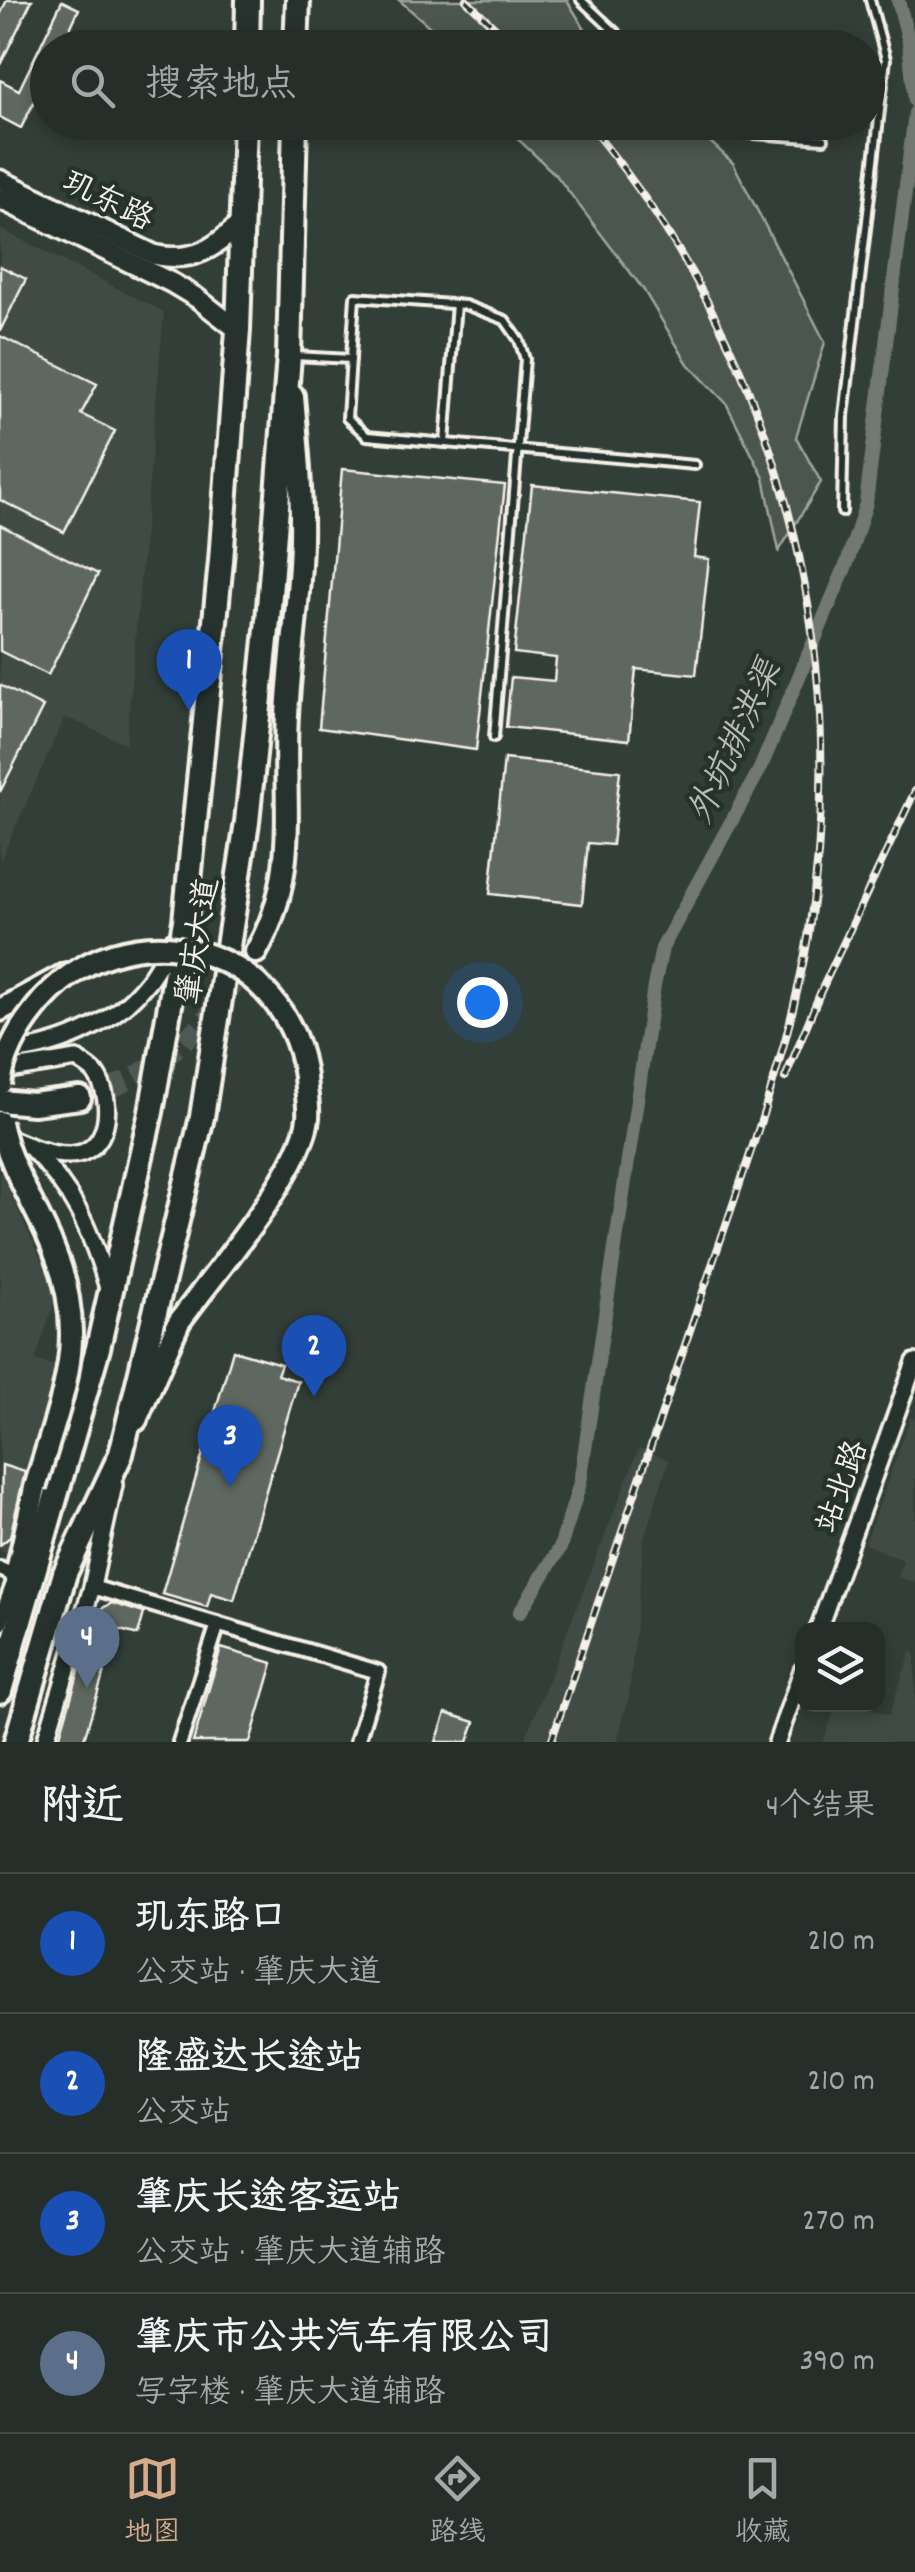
<!DOCTYPE html>
<html lang="zh">
<head>
<meta charset="utf-8">
<style>
  body { margin:0; font-family:Dekko,"LXGW WenKai TC",sans-serif; background:#2e3632; color:#f1f3f6 }
  .controls { position:absolute; right:30px; bottom:30px; display:grid; overflow:hidden; border-radius:20px; box-shadow:0 5px 15px #0003 }
  .controls button { width:90px; height:90px; display:grid; place-items:center; padding:0; border:0; border-bottom:2px solid #424a47; background:#262e2a; color:#f1f3f6; font:50px sans-serif }
  .you { position:absolute; left:482px; top:1002px; width:35px; height:35px; margin:-25px; border:8px solid #fff; border-radius:50%; background:#1a73e8; box-shadow:0 0 0 15px #1a73e833 }
  .badge { display:grid; place-items:center; width:65px; height:65px; border-radius:50%; background:#d6ab8b; color:#fff; font-size:32px; font-weight:700 }
  .pin { position:absolute; translate:-50% -82px; filter:drop-shadow(0 2px 5px #0008) }
  .pin::after { content:''; position:absolute; top:52px; width:35px; height:30px; background:inherit; clip-path:polygon(0 0,100% 0,50% 100%) }
  .list { margin:0; padding:0; list-style:none }
  h2 { display:flex; justify-content:space-between; align-items:center; height:130px; margin:0; padding:0 40px; font-size:42px }
  h2 small { font-size:32px; font-weight:400; color:#a4a8a8 }
  .list li { display:grid; grid-template-columns:65px 1fr auto; gap:30px; align-items:center; box-sizing:border-box; height:140px; padding:0 40px; border-top:2px solid #424a47 }
  .list b { display:block; font-size:38px; white-space:nowrap }
  .list p { margin:0; font-size:32px; white-space:nowrap; color:#a4a8a8 }
  .list em { font-size:32px; font-style:normal; color:#a4a8a8 }
  .icon { flex:none; width:55px; height:55px; fill:none; stroke:currentColor; stroke-width:2; stroke-linecap:round; stroke-linejoin:round }
  .map { position:relative; flex:none; width:915px; height:1742px; overflow:hidden }
  .search { position:absolute; background:#262e2a; box-shadow:0 5px 15px #0003; left:30px; right:30px; top:30px; height:110px; display:flex; align-items:center; gap:25px; box-sizing:border-box; padding:0 35px; border-radius:55px; color:#a4a8a8; font-size:38px }
  .sheet { height:690px; background:#262e2a }
  nav { display:flex; justify-content:space-around; align-items:center; box-sizing:border-box; height:140px; border-top:2px solid #424a47; background:#262e2a; font-size:28px; color:#a4a8a8 }
  nav a { display:grid; justify-items:center; gap:5px }
  nav .on { color:#d6ab8b }
  .map>svg:first-child { display:block }
  .built { fill:#404b44 }
  .green { fill:#4c564f; stroke:#a0a49c; stroke-width:2.5 }
  .lines { fill:none; stroke-linecap:round; stroke-linejoin:round }
  .canal { stroke:#727972; stroke-width:14 }
  .building { fill:#5f6861; stroke:#f4f1e8; stroke-width:2.5 }
  .primary-tunnel { stroke:#4f5952; stroke-width:20; stroke-dasharray:20 10; stroke-linecap:butt }
  .service-casing { stroke:#f4f1e8; stroke-width:14 }
  .minor-casing { stroke:#f4f1e8; stroke-width:20 }
  .tertiary-casing { stroke:#f4f1e8; stroke-width:22 }
  .secondary-casing { stroke:#f4f1e8; stroke-width:25 }
  .primary-casing { stroke:#f4f1e8; stroke-width:28 }
  .trunk-casing { stroke:#f4f1e8; stroke-width:30 }
  .service { stroke:#26332d; stroke-width:6 }
  .minor { stroke:#26332d; stroke-width:12 }
  .tertiary { stroke:#26332d; stroke-width:15 }
  .secondary { stroke:#26332d; stroke-width:18 }
  .primary { stroke:#26332d; stroke-width:20 }
  .trunk { stroke:#26332d; stroke-width:22 }
  .rail-casing { stroke:#f4f1e8; stroke-width:8 }
  .rail { stroke:#26332d; stroke-width:4; stroke-dasharray:11; stroke-linecap:butt }
  .primary-bridge-casing { stroke:#f4f1e8; stroke-width:28; stroke-linecap:butt }
  .primary-bridge { stroke:#26332d; stroke-width:20 }
  .labels { text-anchor:middle; stroke-width:9; stroke-linejoin:round; paint-order:stroke }
  .street-label { font-size:32px; fill:#f4f1e8; stroke:#26332d }
  .water-label { font-size:35px; font-style:italic; fill:#babbb3; stroke:#26332d }
</style>
</head>
<body>
<div class="map">
<svg width="915" height="1742" viewBox="0 0 915 1742">
  <rect width="100%" height="100%" fill="#323e38"/>
  <filter id="ink" filterUnits="userSpaceOnUse"><feTurbulence type="fractalNoise" baseFrequency=".01" numOctaves="2"/><feDisplacementMap in="SourceGraphic" scale="20" xChannelSelector="R" yChannelSelector="G"/><feConvolveMatrix kernelMatrix="1 2 1 2 8 2 1 2 1" color-interpolation-filters="sRGB"/></filter>
  <g filter="url(#ink)">
    <g class="built">
      <polygon points="0,229 164,312 126,744 65,717 0,861"/>
      <polygon points="0,1171 57,1295 35,1360 63,1368 11,1554 0,1551"/>
      <polygon points="911,1417 915,1419 915,1583 898,1577 903,1560 865,1544"/>
      <polygon points="639,1448 669,1460 644,1539 629,1696 617,1742 524,1742"/>
      <polygon points="911,1651 915,1653 915,1742 823,1742 836,1705 858,1705 889,1715"/>
    </g>
    <g class="green">
      <polygon points="399,0 567,0 584,28 607,47 453,47"/>
      <polygon points="501,123 690,123 733,163 825,342 796,437 821,482 779,551 764,478 726,403 688,364 643,289 556,175"/>
    </g>
    <g class="lines">
      <g class="canal">
        <polyline points="898,0 909,42 915,101"/>
        <polyline points="520,1612 560,1548 580,1483 654,986 662,948 760,769 847,563 866,503 915,113"/>
      </g>
    </g>
    <g class="building">
      <polygon points="7,0 32,0 0,65 0,15"/>
      <polygon points="62,1 79,9 61,48 48,48 48,74 21,128 0,117 0,80 19,90"/>
      <polygon points="0,266 26,279 0,331"/>
      <polygon points="0,336 97,384 81,414 115,431 64,532 0,500"/>
      <polygon points="342,469 505,485 476,750 319,728"/>
      <polygon points="532,485 700,502 694,557 709,559 696,675 636,669 629,740 506,727 511,677 554,681 556,658 514,653"/>
      <polygon points="0,525 98,574 48,675 0,651"/>
      <polygon points="0,685 43,707 0,792"/>
      <polygon points="504,759 620,771 612,845 588,843 582,904 490,894"/>
      <polygon points="233,1350 281,1364 277,1375 298,1381 234,1600 211,1593 207,1607 162,1594"/>
      <polygon points="2,1465 25,1472 10,1537 0,1545"/>
      <polygon points="112,1603 144,1613 138,1635 117,1629 83,1742 58,1742 94,1620 101,1609"/>
      <polygon points="221,1648 273,1663 250,1742 193,1742"/>
      <polygon points="446,1713 475,1722 468,1742 436,1742"/>
    </g>
    <g class="lines">
      <path class="primary-tunnel" d="M80,1098c84,-22 129,-76 176,-146"/>
      <defs>
        <g id="service">
          <polyline points="581,0 632,48"/>
          <polyline points="702,122 711,131 824,139"/>
          <polyline points="295,356 351,359"/>
          <polyline points="445,443 456,304"/>
          <polyline points="842,512 844,416 886,59 870,0"/>
          <polyline points="494,737 525,359 519,340 505,320 465,305 355,297 347,418 367,436 695,465"/>
        </g>
        <g id="minor">
          <polyline points="0,1569 16,1576"/>
          <polyline points="92,1587 378,1672 357,1742"/>
          <polyline points="180,1742 218,1624"/>
        </g>
        <g id="tertiary">
          <path d="M0,1053c55,-4 112,-26 147,-71 10,-12 17,-27 25,-41"/>
          <path d="M0,1067l15,2 62,-10c6,5 15,9 19,15 19,28 14,80 -27,81 -23,0 -48,-12 -69,-21"/>
          <path d="M29,1146c45,45 61,82 79,142"/>
          <polyline points="0,1623 21,1566"/>
          <polyline points="818,1630 915,1362"/>
          <polyline points="45,1742 92,1587 114,1485"/>
          <polyline points="777,1742 802,1671"/>
        </g>
        <g id="secondary">
          <path d="M0,180l155,75c40,8 60,-7 88,-34"/>
          <polyline points="0,199 172,283 197,298 238,330"/>
        </g>
        <g id="primary">
          <path d="M256,952c45,-79 26,-151 31,-237 3,-58 13,-117 14,-175 1,-48 -4,-96 -8,-144"/>
          <polyline points="0,1010 66,974"/>
          <polyline points="0,1101 33,1104 80,1098"/>
          <polyline points="136,1420 179,1322"/>
          <polyline points="16,1576 35,1488"/>
        </g>
        <g id="trunk">
          <polyline points="247,48 248,0"/>
          <polyline points="296,48 298,0"/>
          <polyline points="0,1691 98,1348 151,1112 185,921 221,561 238,330 245,122"/>
          <polyline points="16,1742 65,1573 121,1454 202,1117 247,822 268,620 289,356 295,122"/>
        </g>
      </defs>
      <use href="#service" class="service-casing"/>
      <use href="#minor" class="minor-casing"/>
      <use href="#tertiary" class="tertiary-casing"/>
      <use href="#secondary" class="secondary-casing"/>
      <use href="#primary" class="primary-casing"/>
      <use href="#trunk" class="trunk-casing"/>
      <use href="#service" class="service"/>
      <use href="#minor" class="minor"/>
      <use href="#tertiary" class="tertiary"/>
      <use href="#secondary" class="secondary"/>
      <use href="#primary" class="primary"/>
      <use href="#trunk" class="trunk"/>
      <defs>
        <g id="rail">
          <polyline points="466,0 517,48"/>
          <polyline points="785,1078 821,991 915,791"/>
          <path d="M551,1742c53,-158 107,-316 160,-474 37,-108 78,-218 97,-331 47,-291 -30,-590 -222,-815"/>
        </g>
      </defs>
      <use href="#rail" class="rail-casing"/>
      <use href="#rail" class="rail"/>
      <defs>
        <g id="primary-bridge">
          <path d="M0,1084c4,-28 18,-54 35,-75 88,-112 262,-65 271,79 1,9 3,21 2,30 -6,53 -95,157 -129,204"/>
          <path d="M0,1122c9,46 37,85 54,128 37,91 6,149 -19,238"/>
        </g>
      </defs>
      <use href="#primary-bridge" class="primary-bridge-casing"/>
      <use href="#primary-bridge" class="primary-bridge"/>
    </g>
  </g>
  <g class="labels">
    <g class="street-label">
      <text transform="translate(109 199) rotate(26)" y="11">玑东路</text>
      <text transform="translate(196 941) rotate(-81)" y="11">肇庆大道</text>
      <text transform="translate(840 1486) rotate(-70)" y="11">站北路</text>
    </g>
    <g class="water-label">
      <text transform="translate(733 741) rotate(-65)" y="12">外坑排洪渠</text>
    </g>
  </g>
</svg>
<div class="controls">
<button><svg class="icon" aria-label="layers" viewBox="0 0 24 24"><path d="M12 4l9 5-9 5-9-5zM3 14l9 5 9-5"/></svg></button>
</div>
<div class="you"></div>
<div class="pin badge" style="left:189px;top:711px;background:#1a4fb4">1</div>
<div class="pin badge" style="left:314px;top:1397px;background:#1a4fb4">2</div>
<div class="pin badge" style="left:230px;top:1487px;background:#1a4fb4">3</div>
<div class="pin badge" style="left:87px;top:1688px;background:#5c6f8a">4</div>
<div class="search"><svg class="icon" aria-label="search" viewBox="0 0 24 24"><circle cx="10" cy="10" r="6"/><path d="M15 15l6 6"/></svg>搜索地点</div>
</div>
<section class="sheet">
<h2>附近<small>4个结果</small></h2>
<ul class="list">
<li><span class="badge" style="background:#1a4fb4">1</span><div><b>玑东路口</b><p>公交站 · 肇庆大道</p></div><em>210 m</em></li>
<li><span class="badge" style="background:#1a4fb4">2</span><div><b>隆盛达长途站</b><p>公交站</p></div><em>210 m</em></li>
<li><span class="badge" style="background:#1a4fb4">3</span><div><b>肇庆长途客运站</b><p>公交站 · 肇庆大道辅路</p></div><em>270 m</em></li>
<li><span class="badge" style="background:#5c6f8a">4</span><div><b>肇庆市公共汽车有限公司</b><p>写字楼 · 肇庆大道辅路</p></div><em>390 m</em></li>
</ul>
</section>
<nav>
<a class="on"><svg class="icon" aria-label="map" viewBox="0 0 24 24"><path d="M3 6l6-2 6 2 6-2v14l-6 2-6-2-6 2zM9 4v14M15 6v14"/></svg>地图</a>
<a><svg class="icon" aria-label="directions" viewBox="0 0 24 24"><path d="M12 3l9 9-9 9-9-9zM9 14v-3h6M13 9l2 2-2 2"/></svg>路线</a>
<a><svg class="icon" aria-label="saved" viewBox="0 0 24 24"><path d="M7 4h10v16l-5-4-5 4z"/></svg>收藏</a>
</nav>
</body>
</html>
